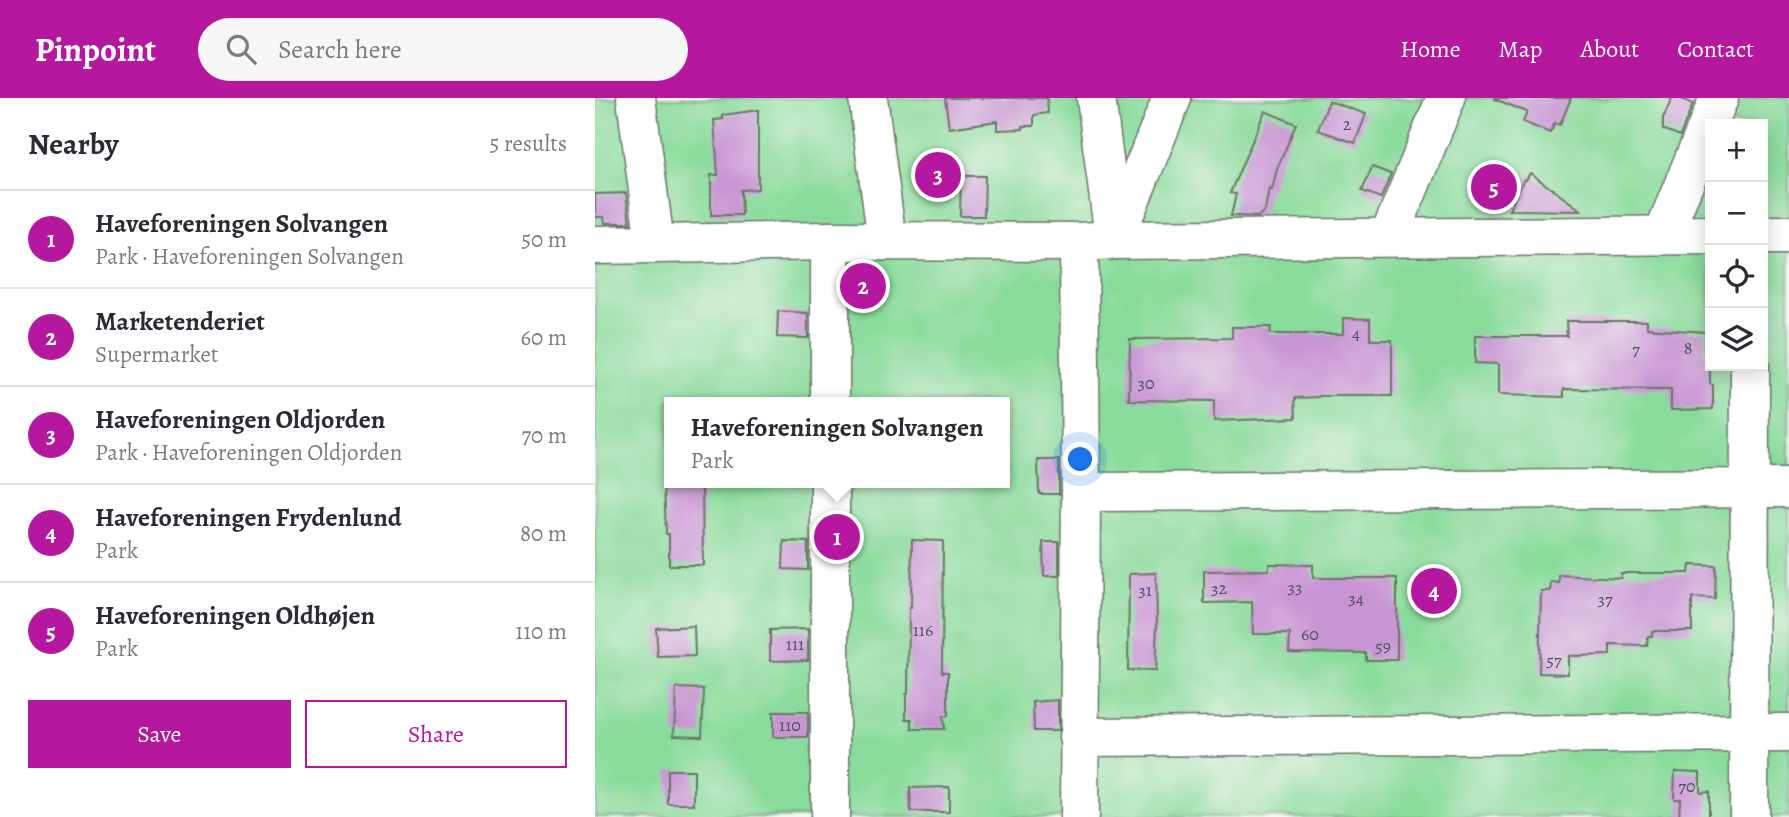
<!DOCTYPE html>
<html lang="en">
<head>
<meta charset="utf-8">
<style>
  body { margin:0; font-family:Alegreya,serif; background:#f7f7f7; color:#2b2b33 }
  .controls { position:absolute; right:21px; top:21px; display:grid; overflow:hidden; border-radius:0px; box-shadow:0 4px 18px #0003 }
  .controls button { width:63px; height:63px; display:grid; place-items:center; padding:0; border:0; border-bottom:2px solid #e1e1e2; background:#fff; color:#2b2b33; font:35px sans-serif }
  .you { position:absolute; left:486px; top:362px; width:24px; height:24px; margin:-18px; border:5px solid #fff; border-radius:50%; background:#1a73e8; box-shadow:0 0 0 10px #1a73e833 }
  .badge { display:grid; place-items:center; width:46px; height:46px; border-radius:50%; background:#b5179e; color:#fff; font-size:23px; font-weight:700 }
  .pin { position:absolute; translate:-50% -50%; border:4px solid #fff; box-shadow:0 2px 7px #0006 }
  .popup { position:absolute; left:69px; top:299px; width:346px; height:91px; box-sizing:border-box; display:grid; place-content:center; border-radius:0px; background:#fff; filter:drop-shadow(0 2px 5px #0005); font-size:23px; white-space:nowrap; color:#7c7c81 }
  .popup b { font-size:26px; color:#2b2b33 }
  .popup::after { content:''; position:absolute; left:50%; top:100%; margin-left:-14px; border:14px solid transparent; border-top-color:#fff }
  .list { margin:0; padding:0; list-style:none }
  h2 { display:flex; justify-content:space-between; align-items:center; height:91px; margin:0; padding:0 28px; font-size:30px }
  h2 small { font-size:23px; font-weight:400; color:#7c7c81 }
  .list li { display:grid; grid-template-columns:46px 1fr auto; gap:21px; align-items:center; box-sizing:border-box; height:98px; padding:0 28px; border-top:2px solid #e1e1e2 }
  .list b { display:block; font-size:26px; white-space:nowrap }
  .list p { margin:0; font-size:23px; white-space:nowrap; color:#7c7c81 }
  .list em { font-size:23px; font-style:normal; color:#7c7c81 }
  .actions { display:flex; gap:14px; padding:21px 28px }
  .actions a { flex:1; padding:16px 0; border:2px solid #b5179e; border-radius:0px; text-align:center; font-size:24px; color:#b5179e }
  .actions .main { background:#b5179e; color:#fff }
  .icon { flex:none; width:38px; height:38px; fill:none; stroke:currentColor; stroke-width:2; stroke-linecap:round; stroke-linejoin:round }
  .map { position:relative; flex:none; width:1194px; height:719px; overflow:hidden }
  header { display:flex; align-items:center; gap:42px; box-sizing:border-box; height:98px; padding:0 35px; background:#b5179e; color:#fff }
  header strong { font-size:33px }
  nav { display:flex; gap:38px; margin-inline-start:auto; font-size:24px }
  .search { width:490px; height:63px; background:#f7f7f7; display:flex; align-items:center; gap:18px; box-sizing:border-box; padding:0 24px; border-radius:38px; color:#7c7c81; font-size:26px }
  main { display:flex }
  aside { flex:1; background:#fff }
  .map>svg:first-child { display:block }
  .green { fill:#89db9b; stroke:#548c68; stroke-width:2; fill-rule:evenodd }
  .building { fill:#c895d3 }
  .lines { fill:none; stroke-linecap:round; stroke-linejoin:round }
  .minor-casing { stroke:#6a7668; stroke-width:41 }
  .minor { stroke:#fff; stroke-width:38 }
  .labels { text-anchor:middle; stroke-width:6; stroke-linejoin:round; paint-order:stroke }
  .number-label { font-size:18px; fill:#49535c }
</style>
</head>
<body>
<header>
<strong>Pinpoint</strong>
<div class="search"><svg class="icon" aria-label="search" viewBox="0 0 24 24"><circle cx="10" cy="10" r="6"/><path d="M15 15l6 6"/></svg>Search here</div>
<nav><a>Home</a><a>Map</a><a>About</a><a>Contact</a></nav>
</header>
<main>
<aside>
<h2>Nearby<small>5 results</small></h2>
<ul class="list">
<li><span class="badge">1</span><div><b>Haveforeningen Solvangen</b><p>Park · Haveforeningen Solvangen</p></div><em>50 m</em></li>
<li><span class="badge">2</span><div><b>Marketenderiet</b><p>Supermarket</p></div><em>60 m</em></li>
<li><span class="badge">3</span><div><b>Haveforeningen Oldjorden</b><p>Park · Haveforeningen Oldjorden</p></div><em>70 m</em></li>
<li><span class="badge">4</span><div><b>Haveforeningen Frydenlund</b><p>Park</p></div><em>80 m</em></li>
<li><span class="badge">5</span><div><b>Haveforeningen Oldhøjen</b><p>Park</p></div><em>110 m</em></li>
</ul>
<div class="actions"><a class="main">Save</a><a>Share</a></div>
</aside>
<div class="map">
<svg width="1194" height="719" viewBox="0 0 1194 719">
  <rect width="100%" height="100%" fill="#f6f6f2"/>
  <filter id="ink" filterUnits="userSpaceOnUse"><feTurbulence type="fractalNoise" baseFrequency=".0143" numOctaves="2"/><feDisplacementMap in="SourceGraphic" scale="14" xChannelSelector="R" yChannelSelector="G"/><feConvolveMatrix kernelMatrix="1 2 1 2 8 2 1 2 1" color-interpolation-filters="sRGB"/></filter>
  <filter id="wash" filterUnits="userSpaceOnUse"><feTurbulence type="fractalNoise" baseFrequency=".00686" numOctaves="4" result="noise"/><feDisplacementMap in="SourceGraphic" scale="28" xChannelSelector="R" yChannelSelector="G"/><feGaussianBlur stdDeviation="1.57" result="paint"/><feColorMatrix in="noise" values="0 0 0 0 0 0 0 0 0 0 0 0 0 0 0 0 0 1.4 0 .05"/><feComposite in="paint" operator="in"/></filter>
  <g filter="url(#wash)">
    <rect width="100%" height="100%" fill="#f4e0c8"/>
    <path class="green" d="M0,0h1194v719h-1194zM1115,26h53v242h-53zM74,304h336v81h-336z"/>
    <g id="blocks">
      <g class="building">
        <polygon points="350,0 452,0 453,15 439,17 439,28 428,28 428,31 402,32 402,23 354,30"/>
        <polygon points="900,0 976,0 965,27 960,25 955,35 928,24 932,14 900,1"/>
        <polygon points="1077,0 1085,0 1098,6 1085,38 1068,31 1068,20"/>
        <polygon points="734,3 771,16 760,45 723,32"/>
        <polygon points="163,12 163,91 146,92 147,117 116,117 116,77 123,77 119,22 128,21 128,17"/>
        <polygon points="670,13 701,26 682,71 677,92 674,91 670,112 663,119 636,118 641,96 635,95"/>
        <polygon points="777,69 796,76 786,100 767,93"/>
        <polygon points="935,75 987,113 914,112 929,81 931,82"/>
        <polygon points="366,78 390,78 389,118 365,118"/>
        <polygon points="31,95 35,125 10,125 9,119 0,119 0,96"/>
        <polygon points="183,213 213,215 213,240 182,239"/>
        <polygon points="748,220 775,221 775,242 797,242 797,298 724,298 724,299 700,300 701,320 619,323 619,303 534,302 535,241 637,240 637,229 676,229 675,236 748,236"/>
        <polygon points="971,223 1052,223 1052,230 1111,234 1109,254 1115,255 1115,286 1118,287 1118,311 1076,312 1076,292 969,291 969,299 903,297 903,266 880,265 880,238 972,238"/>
        <polygon points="443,362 464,362 464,396 444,396"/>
        <polygon points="69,385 107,385 108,467 74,467 74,436 71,436"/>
        <polygon points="317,442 348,443 347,574 353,574 353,618 348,618 349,631 317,631 317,621 311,621 311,596 313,596 314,510 316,510"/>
        <polygon points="189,443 213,444 213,472 188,471"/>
        <polygon points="448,444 464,444 464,478 449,478"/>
        <polygon points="674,466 718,467 718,480 802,480 802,562 771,562 771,555 694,554 695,536 658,536 657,504 609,505 609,473 674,472"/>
        <polygon points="1095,467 1121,468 1120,501 1097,500 1097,533 1057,533 1057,538 1053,538 1052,548 1015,547 1015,557 973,558 973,576 944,575 946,493 955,493 956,484 964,485 964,477 1026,480 1026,475 1094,475"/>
        <polygon points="561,475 562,527 560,573 533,572 534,476"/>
        <polygon points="99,528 100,558 63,559 61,530"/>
        <polygon points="213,531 213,562 175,563 175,532"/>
        <polygon points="81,590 109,591 107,638 79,637"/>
        <polygon points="463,602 463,633 439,633 438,604"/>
        <rect x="178" y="614" width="35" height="25"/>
        <rect x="73" y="672" width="26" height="34"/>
        <polygon points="1080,673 1105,674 1105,694 1114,693 1114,719 1084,719 1085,701 1079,701"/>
        <polygon points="354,689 354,714 316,714 315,690"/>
      </g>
    </g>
  </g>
  <g filter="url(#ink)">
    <use href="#blocks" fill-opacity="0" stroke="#6a7668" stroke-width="2"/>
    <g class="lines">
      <defs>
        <g id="minor">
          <polyline points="41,0 60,146"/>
          <polyline points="273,0 292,143"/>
          <polyline points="501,0 519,140"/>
          <polyline points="1068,137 1124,0"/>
          <polyline points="1168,137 1194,137"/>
          <polyline points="794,139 851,0"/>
          <polyline points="519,142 577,0"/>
          <polyline points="0,147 235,143 484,144 519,142 1115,137"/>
          <polyline points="235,304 235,143"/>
          <polyline points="486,394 1194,390"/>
          <polyline points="483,639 1194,635"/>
          <polyline points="235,719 235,385"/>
          <polyline points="484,719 486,394 484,144"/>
          <polyline points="1154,719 1155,268"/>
        </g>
      </defs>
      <use href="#minor" class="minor-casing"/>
      <use href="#minor" class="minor"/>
    </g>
  </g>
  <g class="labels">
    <g class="number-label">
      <text x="752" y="32">2</text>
      <text x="761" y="241">4</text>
      <text x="1093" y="256">8</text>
      <text x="1041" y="257">7</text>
      <text x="551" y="291">30</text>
      <text x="700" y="495">33</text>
      <text x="624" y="496">32</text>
      <text x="550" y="498">31</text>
      <text x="761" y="506">34</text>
      <text x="1010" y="507">37</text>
      <text x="328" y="538">116</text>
      <text x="715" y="542">60</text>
      <text x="200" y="552">111</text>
      <text x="788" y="554">59</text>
      <text x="959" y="568">57</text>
      <text x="195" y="633">110</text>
      <text x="1092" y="694">70</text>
    </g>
  </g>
</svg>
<div class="controls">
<button>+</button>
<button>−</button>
<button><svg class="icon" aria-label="locate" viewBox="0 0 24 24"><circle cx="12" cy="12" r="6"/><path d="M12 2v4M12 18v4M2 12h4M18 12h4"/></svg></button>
<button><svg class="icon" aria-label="layers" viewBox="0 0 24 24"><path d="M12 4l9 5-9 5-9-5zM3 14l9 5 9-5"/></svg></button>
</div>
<div class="you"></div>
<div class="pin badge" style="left:242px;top:439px">1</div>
<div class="popup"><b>Haveforeningen Solvangen</b>Park</div>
<div class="pin badge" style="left:268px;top:188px">2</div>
<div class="pin badge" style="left:343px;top:77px">3</div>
<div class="pin badge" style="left:839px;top:493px">4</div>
<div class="pin badge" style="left:899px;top:89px">5</div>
</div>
</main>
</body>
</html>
